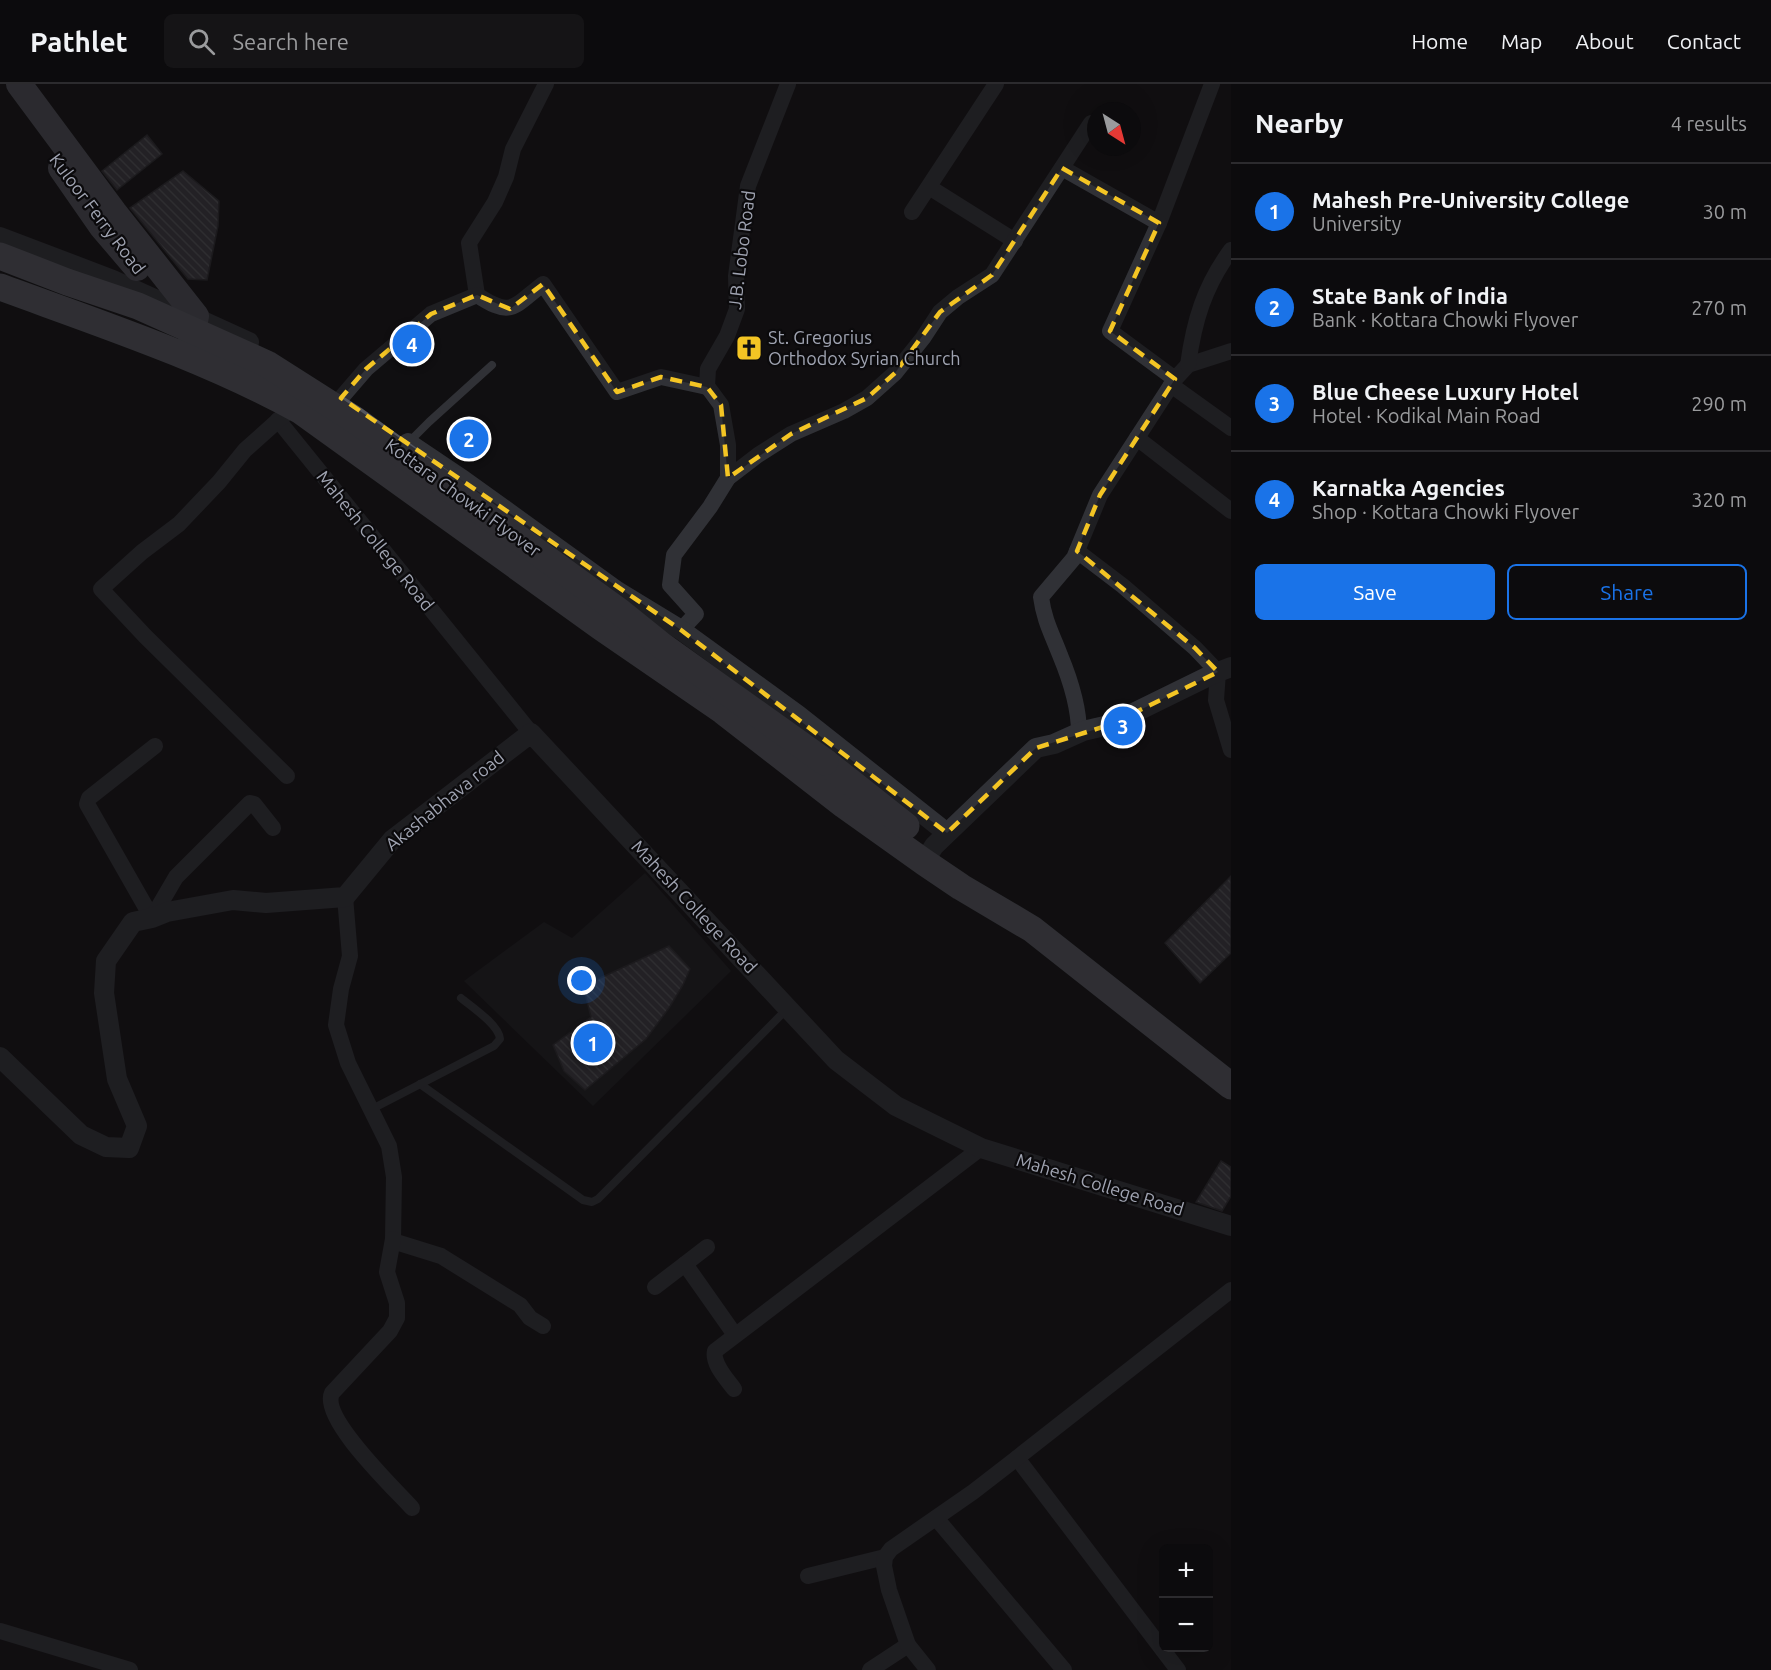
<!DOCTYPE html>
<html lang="en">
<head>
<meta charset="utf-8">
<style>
  body { margin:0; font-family:Ubuntu,sans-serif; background:#151416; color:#f1f3f6 }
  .controls { position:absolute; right:18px; bottom:18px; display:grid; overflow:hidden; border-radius:9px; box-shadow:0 6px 24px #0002 }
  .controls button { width:54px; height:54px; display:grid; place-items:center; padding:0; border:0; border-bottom:2px solid #2c2b2e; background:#0c0b0d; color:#f1f3f6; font:30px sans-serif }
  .compass { position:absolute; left:1087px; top:18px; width:54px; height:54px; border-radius:50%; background:#0c0b0d; box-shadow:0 6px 24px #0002; rotate:144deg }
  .you { position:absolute; left:582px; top:897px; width:21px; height:21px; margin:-15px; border:4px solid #fff; border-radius:50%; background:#1a73e8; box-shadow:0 0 0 9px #1a73e833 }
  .badge { display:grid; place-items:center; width:39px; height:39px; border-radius:50%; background:#1a73e8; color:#fff; font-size:20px; font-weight:700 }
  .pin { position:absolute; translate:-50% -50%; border:3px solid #fff; box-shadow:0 2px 6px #0006 }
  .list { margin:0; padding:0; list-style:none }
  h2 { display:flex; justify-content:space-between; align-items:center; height:78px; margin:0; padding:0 24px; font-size:26px }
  h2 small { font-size:20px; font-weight:400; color:#9a9b9d }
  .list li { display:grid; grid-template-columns:39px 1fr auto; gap:18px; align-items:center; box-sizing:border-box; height:96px; padding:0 24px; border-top:2px solid #2c2b2e }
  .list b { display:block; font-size:22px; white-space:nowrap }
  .list p { margin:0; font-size:20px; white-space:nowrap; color:#9a9b9d }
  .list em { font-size:20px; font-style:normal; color:#9a9b9d }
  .actions { display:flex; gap:12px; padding:18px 24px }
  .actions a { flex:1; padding:14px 0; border:2px solid #1a73e8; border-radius:9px; text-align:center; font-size:21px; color:#1a73e8 }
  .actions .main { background:#1a73e8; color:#fff }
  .icon { flex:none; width:33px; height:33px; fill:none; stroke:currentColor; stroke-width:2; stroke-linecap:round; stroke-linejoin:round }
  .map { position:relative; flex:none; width:1231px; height:1586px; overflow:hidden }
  header { display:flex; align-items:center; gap:36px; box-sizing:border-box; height:84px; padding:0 30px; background:#0c0b0d; border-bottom:2px solid #2c2b2e }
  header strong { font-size:28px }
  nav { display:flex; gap:33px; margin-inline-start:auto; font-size:21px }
  .search { width:420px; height:54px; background:#151416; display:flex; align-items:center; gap:15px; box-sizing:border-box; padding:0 21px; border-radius:9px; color:#9a9b9d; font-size:22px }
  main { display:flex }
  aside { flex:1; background:#0c0b0d }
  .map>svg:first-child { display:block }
  .built { fill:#1c1b1e }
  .building { fill:url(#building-back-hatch); stroke:#2a292d; stroke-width:1.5 }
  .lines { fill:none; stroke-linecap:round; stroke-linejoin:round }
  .service { stroke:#303136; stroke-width:8 }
  .minor { stroke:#303136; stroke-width:16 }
  .tertiary { stroke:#303136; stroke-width:20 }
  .primary { stroke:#4c4d55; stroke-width:26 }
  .trunk { stroke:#54565e; stroke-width:27 }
  .trunk-bridge { stroke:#54565e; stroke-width:27 }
  .marked { fill:none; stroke:#f4c524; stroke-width:4.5; stroke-dasharray:12 8; stroke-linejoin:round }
  .labels { text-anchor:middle; stroke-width:4.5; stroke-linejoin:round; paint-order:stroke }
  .street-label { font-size:18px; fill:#a0a4b2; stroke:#0b0a0c }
  .poi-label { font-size:18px; fill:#a0a4b2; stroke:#0b0a0c; text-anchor:start }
</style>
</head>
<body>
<header>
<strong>Pathlet</strong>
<div class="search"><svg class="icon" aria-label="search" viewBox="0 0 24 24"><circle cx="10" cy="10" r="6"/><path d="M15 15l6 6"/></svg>Search here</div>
<nav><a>Home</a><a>Map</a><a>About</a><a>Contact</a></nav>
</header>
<main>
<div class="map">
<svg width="1231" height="1586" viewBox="0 0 1231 1586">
  <defs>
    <pattern id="building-back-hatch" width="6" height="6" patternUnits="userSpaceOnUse" patternTransform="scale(1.5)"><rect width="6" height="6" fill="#3a393e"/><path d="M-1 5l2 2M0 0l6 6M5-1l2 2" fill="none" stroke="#535358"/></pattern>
  </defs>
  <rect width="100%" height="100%" fill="#100f11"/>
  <polygon class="built" points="645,789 731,887 593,1022 464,897 544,838 572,854"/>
  <g class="building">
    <polygon points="147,51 162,70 117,106 102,87"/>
    <polygon points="183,87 219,117 218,142 207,196 188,195 130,124"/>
    <polygon points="1231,792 1231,869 1200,899 1165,859"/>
    <polygon points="669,862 690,885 683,901 669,924 646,955 585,1006 564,987 553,961 591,933 583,902"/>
    <polygon points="1221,1077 1231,1083 1231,1112 1222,1127 1196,1118"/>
  </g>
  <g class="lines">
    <g class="service">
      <polyline points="409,358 429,338 492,281"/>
      <polyline points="420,1000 583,1116 592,1118 598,1115 787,925"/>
      <path d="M372,1025l122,-63 6,-7c-1,-14 -28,-32 -39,-41"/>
    </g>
    <g class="minor">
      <path d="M546,0l-33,65 -7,28 -11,25 -26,41 8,52c35,23 36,12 66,-11l74,108 44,-15 46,10"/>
      <polyline points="1212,0 1159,139 1110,247 1175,295 1188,281 1231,267"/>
      <polyline points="1062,84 1159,139"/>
      <polyline points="929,103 1015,157"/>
      <polyline points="912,128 996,0"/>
      <path d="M1188,281c6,-44 16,-78 43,-115"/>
      <polyline points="1171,301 1231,344"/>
      <polyline points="341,314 366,285 431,230 477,211"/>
      <polyline points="278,336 531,649"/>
      <polyline points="1137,354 1231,427"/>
      <polyline points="728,394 758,371 791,350 844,327 867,314 895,289 923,254 940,228 958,213 992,191 1091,39"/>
      <polyline points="1077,467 1123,502 1195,564 1218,588 1216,616 1231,666"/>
      <polyline points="681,546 696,530 670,501 674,471 710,423 728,394 728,361 721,321 707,302 708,285 727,252 737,225 736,192 748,102 788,0"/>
      <path d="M1079,649c0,-26 -9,-54 -19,-78 -8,-21 -16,-35 -19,-58l33,-39 26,-63 75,-116"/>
      <polyline points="287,692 145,552 101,505 142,468 179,440 219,398 245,366 293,323"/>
      <polyline points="345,813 350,872 341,905 336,941 348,979 389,1062 394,1093 393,1155 396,1158 441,1172 520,1221 530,1234 543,1242"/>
      <polyline points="152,834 87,720 89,714 155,662"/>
      <polyline points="152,834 176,793 250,719 254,720 273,744"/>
      <path d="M393,1155l-6,33 10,31v15l-7,13 -58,62c-12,25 62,95 80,115"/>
      <polyline points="707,1163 685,1180 735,1251"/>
      <polyline points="655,1203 685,1180"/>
      <path d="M734,1305c-7,-10 -22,-25 -19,-38l266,-203"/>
      <polyline points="1017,1374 1178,1586"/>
      <polyline points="936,1434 1064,1586"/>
      <polyline points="808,1492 885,1473"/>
      <polyline points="0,1547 130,1586"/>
      <polyline points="870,1586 908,1561"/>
      <polyline points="928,1586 908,1561 889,1506 884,1482 885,1473 891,1465 973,1408 1017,1374 1231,1206"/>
    </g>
    <g class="tertiary">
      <polyline points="0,153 113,196 249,258"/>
      <polyline points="408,359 463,396 617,507 681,546 798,631 947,749"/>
      <polyline points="924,778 934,762 1036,664 1054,660 1083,647 1109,641 1213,590 1231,583"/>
      <polyline points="0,973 81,1051 106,1063 129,1064 137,1042 117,995 104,909 106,877 133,838 152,834 167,828 233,816 266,819 345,813 392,756 531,649 836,976 896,1022 981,1064 1231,1142"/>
    </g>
    <g class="primary">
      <polyline points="19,0 114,128 196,232 189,267"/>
      <polyline points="61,84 102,143 137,184"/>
    </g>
    <g class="trunk">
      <path d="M0,203c101,37 207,72 301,124l300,216 122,84 121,94 80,57 37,25 71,42 199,157"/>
      <polyline points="825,678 906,742"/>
    </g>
    <polyline class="trunk-bridge" points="0,172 67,198 138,222 267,280 355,336 620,528 661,561 825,678"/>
  </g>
  <path d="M0 0H1231V1586H0ZM1062,84l97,55 -49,108 65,48 -75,116 -23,56 118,97 23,24 -109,53 -73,23 -89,85 -266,-203 -340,-232 25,-29 65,-55 46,-19 33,14 33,-25 74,108 44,-15 46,10 14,18 7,73 63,-44 76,-36 28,-25 45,-61 52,-37z" fill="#100f11" fill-opacity=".55" fill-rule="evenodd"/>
  <path class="marked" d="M1062,84l97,55 -49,108 65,48 -75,116 -23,56 118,97 23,24 -109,53 -73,23 -89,85 -266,-203 -340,-232 25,-29 65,-55 46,-19 33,14 33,-25 74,108 44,-15 46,10 14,18 7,73 63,-44 76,-36 28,-25 45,-61 52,-37z"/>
  <defs>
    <symbol id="church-square" viewBox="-11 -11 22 22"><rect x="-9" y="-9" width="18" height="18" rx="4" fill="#f4c524" stroke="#0b0a0c"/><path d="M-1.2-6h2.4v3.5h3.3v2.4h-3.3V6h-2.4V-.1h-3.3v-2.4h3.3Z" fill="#111"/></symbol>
  </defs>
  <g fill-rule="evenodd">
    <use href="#church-square" x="734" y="249" width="30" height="30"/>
  </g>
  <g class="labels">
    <g class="street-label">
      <text transform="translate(97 130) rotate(53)" y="6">Kuloor Ferry Road</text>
      <text transform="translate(742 166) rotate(-83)" y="6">J.B. Lobo Road</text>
      <text transform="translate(463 414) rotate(36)" y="6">Kottara Chowki Flyover</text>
      <text transform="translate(375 457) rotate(51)" y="6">Mahesh College Road</text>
      <text transform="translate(445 717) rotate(-39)" y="6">Akashabhava road</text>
      <text transform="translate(694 823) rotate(47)" y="6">Mahesh College Road</text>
      <text transform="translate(1100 1101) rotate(17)" y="6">Mahesh College Road</text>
    </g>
    <g class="poi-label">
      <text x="768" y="260">St. Gregorius<tspan x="768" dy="21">Orthodox Syrian Church</tspan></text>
    </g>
  </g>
</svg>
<div class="controls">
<button>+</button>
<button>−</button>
</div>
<svg class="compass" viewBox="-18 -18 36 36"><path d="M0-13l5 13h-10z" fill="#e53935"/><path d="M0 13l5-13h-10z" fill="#9a9b9d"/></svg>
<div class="you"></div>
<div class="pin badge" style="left:593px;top:959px">1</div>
<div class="pin badge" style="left:469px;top:355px">2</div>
<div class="pin badge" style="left:1123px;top:642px">3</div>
<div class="pin badge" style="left:412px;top:260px">4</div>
</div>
<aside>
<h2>Nearby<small>4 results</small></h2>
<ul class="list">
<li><span class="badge">1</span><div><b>Mahesh Pre-University College</b><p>University</p></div><em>30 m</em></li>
<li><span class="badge">2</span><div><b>State Bank of India</b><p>Bank · Kottara Chowki Flyover</p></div><em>270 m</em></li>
<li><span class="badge">3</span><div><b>Blue Cheese Luxury Hotel</b><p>Hotel · Kodikal Main Road</p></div><em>290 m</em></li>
<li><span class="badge">4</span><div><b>Karnatka Agencies</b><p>Shop · Kottara Chowki Flyover</p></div><em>320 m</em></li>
</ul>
<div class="actions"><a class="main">Save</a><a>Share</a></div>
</aside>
</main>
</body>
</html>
